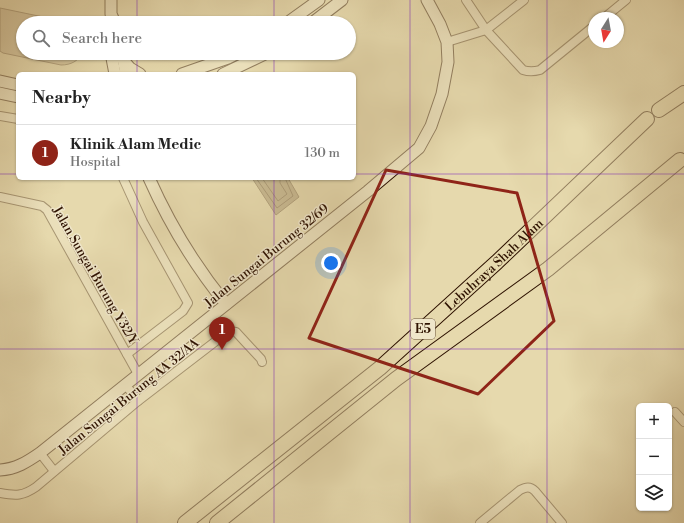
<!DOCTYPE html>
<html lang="en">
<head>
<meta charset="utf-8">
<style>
  body { margin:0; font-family:"Libre Bodoni",serif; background:#f6f6f6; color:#222 }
  .controls { position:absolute; right:12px; bottom:12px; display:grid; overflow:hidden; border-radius:6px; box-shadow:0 1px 3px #0004 }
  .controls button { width:36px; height:36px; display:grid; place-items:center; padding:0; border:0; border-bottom:1px solid #e0e0e0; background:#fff; color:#222; font:20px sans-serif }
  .compass { position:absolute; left:588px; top:12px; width:36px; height:36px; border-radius:50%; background:#fff; box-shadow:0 1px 3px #0004; rotate:191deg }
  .you { position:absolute; left:331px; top:263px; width:14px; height:14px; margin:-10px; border:3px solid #fff; border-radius:50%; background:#1a73e8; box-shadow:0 0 0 6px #1a73e833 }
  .badge { display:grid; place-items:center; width:26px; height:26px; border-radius:50%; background:#8f2418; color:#fff; font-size:13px; font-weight:700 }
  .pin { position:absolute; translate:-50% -33px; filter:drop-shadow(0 1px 2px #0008) }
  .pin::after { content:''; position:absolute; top:21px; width:14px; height:12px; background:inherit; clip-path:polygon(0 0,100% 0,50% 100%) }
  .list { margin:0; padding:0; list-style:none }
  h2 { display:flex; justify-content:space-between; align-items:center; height:52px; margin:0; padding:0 16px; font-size:17px }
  h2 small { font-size:13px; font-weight:400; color:#767676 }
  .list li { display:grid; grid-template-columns:26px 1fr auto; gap:12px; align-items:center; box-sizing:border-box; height:56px; padding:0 16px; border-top:1px solid #e0e0e0 }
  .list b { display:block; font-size:15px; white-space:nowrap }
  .list p { margin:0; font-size:13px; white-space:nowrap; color:#767676 }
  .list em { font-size:13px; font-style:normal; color:#767676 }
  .icon { flex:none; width:22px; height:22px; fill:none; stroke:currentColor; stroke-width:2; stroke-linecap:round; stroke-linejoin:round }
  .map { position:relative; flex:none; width:684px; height:523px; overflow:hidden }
  .search { position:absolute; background:#fff; box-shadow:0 1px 3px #0004; left:16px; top:16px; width:340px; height:44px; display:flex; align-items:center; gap:10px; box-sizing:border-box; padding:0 14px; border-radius:22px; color:#767676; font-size:15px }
  .panel { position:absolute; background:#fff; box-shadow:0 1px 3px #0004; left:16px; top:72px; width:340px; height:108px; border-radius:6px }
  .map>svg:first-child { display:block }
  .green { fill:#c7b790; stroke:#7a6448 }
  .water { fill:#a79572; stroke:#776144 }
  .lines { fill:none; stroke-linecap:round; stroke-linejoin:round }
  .shore { stroke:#6a5439; stroke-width:1 }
  .street-casing { stroke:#5c442b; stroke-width:10 }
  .secondary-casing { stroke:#2e1200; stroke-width:13 }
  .highway-casing { stroke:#2e1200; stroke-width:16 }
  .street { stroke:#efe6ca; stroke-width:8 }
  .secondary { stroke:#efe6ca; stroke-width:11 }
  .highway { stroke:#e6d9ad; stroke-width:14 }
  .marked { fill:none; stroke:#8f2418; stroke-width:3; stroke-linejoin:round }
  .grid { fill:none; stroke:#7b2cbf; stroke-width:1; stroke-opacity:0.55 }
  .labels { text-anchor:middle; stroke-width:3; stroke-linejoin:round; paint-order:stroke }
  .shield { fill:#efe6ca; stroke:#68523d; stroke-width:1 }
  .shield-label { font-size:12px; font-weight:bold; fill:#2e1200 }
  .street-label { font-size:13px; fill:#2e1200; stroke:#efe6ca }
</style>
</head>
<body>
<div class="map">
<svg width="684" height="523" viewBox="0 0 684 523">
  <rect width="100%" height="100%" fill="#e6d9ad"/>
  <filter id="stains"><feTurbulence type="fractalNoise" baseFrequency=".005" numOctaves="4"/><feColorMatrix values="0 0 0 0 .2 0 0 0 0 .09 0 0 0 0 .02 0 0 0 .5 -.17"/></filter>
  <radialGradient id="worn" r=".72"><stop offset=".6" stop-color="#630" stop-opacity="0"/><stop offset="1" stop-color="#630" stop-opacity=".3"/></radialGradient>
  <path class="green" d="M0,8l72,15h-49v30h60c-5,8 -12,12 -22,12l-58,-12 -3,-2z"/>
  <polygon class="water" points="252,178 288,178 299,197 276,215"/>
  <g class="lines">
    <g class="shore">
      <polyline points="256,178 277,208 293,196 285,178"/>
      <polyline points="262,178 278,201 287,194 280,183 280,178"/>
    </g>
    <defs>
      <g id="street">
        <path d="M466,0l20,30 37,40c6,2 10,2 17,0l54,-44"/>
        <polyline points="604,18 626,0"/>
        <polyline points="447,42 486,30 524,0"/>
        <polyline points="0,116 18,119"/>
        <polyline points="123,178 143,222 188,303 183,311 127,354"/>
        <polyline points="0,197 42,206 47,210 138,374"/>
        <polyline points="125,384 138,401"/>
        <polyline points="675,412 684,422"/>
        <polyline points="40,453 54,471"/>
        <path d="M0,493c16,3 23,3 36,-6l102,-86 91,-70 7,1 25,27 1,3"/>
        <path d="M480,523l40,-33c6,-3 10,-4 15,1l27,32"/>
      </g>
      <g id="secondary">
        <polyline points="111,0 111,14 115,23"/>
        <polyline points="287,23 319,0"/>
        <polyline points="312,23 342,0"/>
        <polyline points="111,53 115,74"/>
        <polyline points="122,53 126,74"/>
        <polyline points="124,61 130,68 140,74"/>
        <polyline points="182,74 228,58 238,53"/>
        <polyline points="223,74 267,53"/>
        <polyline points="0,81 18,85"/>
        <polyline points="0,93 18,97"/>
        <path d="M149,178c20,45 46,88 77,126"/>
        <path d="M0,470c16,-1 27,-8 40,-17l328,-262 51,-43 12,-22 11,-32 6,-32 -1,-20 -7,-18 -13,-24"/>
      </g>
      <g id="highway">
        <polyline points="659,110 684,93"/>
        <path id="s1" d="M185,523l195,-155 117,-106 150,-143"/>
        <polyline points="217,523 396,379 548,269 680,160"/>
      </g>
    </defs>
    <use href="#street" class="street-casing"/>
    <use href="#secondary" class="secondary-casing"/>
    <use href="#highway" class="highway-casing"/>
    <use href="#street" class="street"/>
    <use href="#secondary" class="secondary"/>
    <use href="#highway" class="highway"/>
  </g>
  <path d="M0 0H684V523H0ZM386,170l131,23 37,128 -76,73 -169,-56z" fill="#e6d9ad" fill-opacity=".55" fill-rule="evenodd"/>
  <path class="marked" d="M386,170l131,23 37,128 -76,73 -169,-56z"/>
  <path class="grid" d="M137,0v23M274,0v23M410,0v523M547,0v523M137,53v21M274,53v21M0,174h18M354,174h330M137,178v345M274,178v345M0,349h684"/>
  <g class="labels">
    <rect class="shield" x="411" y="319" width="24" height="20" rx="3"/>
    <g class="shield-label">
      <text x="423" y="333">E5</text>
    </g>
    <g class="street-label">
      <text transform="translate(266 255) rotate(-39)" y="5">Jalan Sungai Burung 32/69</text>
      <text dy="5" stroke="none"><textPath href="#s1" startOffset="403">Lebuhraya Shah Alam</textPath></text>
      <text transform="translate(96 275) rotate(60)" y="5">Jalan Sungai Burung Y32/Y</text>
      <text transform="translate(128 396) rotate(-39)" y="5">Jalan Sungai Burung AA 32/AA</text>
    </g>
  </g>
  <rect width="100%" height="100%" filter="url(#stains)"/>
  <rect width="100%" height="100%" fill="url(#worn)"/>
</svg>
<div class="controls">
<button>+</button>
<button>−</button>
<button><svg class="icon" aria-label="layers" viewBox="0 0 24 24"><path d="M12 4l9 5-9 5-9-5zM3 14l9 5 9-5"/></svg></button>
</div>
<svg class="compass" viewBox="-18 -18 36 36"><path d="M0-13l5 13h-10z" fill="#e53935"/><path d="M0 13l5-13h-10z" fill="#767676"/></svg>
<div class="you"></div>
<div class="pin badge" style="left:222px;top:350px">1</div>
<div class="search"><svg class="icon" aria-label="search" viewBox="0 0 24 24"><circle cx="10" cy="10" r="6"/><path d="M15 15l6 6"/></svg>Search here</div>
<section class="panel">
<h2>Nearby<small></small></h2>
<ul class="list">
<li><span class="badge">1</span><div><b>Klinik Alam Medic</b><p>Hospital</p></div><em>130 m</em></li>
</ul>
</section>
</div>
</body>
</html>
